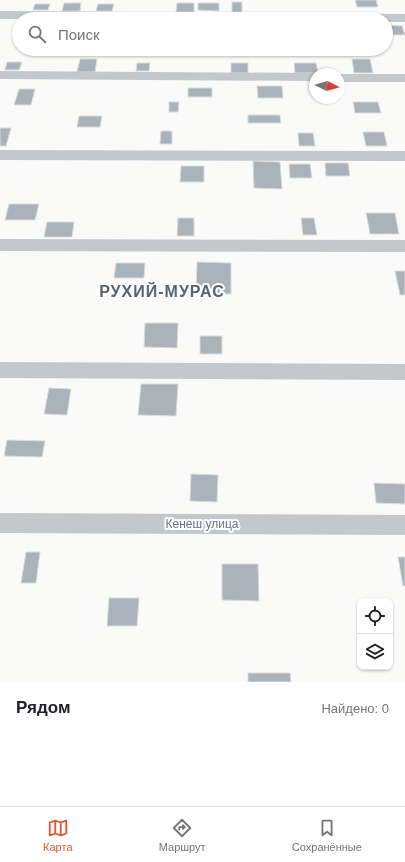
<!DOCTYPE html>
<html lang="ru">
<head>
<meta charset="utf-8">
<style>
  body { margin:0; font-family:Arial,sans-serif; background:#f6f6f6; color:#202124 }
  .controls { position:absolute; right:12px; bottom:12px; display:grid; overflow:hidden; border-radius:8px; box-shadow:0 1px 3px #0004 }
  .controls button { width:36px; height:36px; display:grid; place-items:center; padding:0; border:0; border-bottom:1px solid #e0e0e0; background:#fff; color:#202124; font:20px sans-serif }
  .compass { position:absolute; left:309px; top:68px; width:36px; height:36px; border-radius:50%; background:#fff; box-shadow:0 1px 3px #0004; rotate:96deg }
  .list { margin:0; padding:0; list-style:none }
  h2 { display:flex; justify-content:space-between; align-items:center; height:52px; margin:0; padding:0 16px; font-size:17px }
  h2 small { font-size:13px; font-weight:400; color:#757577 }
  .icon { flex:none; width:22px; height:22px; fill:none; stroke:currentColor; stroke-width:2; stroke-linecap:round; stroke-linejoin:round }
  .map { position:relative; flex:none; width:405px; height:682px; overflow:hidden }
  .search { position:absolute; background:#fff; box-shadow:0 1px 3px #0004; left:12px; right:12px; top:12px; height:44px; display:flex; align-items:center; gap:10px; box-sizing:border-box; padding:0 14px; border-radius:22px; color:#757577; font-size:15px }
  .sheet { height:124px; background:#fff }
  nav { display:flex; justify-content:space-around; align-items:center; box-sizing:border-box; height:56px; border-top:1px solid #e0e0e0; background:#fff; font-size:11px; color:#757577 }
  nav a { display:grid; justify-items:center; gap:2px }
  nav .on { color:#e4572e }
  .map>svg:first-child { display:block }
  .building { fill:#aab3b9; stroke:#dcdcda }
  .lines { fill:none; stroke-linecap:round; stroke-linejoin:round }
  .minor { fill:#c3c8cc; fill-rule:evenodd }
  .labels { text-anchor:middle; stroke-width:4; stroke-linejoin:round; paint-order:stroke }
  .street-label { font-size:12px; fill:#657683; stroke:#fff }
  .district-label { font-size:16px; font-weight:bold; letter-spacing:1px; fill:#57646e; stroke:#fff }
</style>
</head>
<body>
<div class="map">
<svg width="405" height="682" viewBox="0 0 405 682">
  <rect width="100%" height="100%" fill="#fafaf8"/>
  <g class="building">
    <polygon points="355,0 376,0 378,7 357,7"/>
    <rect x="232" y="2" width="10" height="10"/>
    <polygon points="64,3 81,3 80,11 62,11"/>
    <polygon points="177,3 194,3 194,12 176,12"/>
    <polygon points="198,3 219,3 219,11 198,10"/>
    <polygon points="35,4 50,4 48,10 33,10"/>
    <polygon points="98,4 114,4 112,11 96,11"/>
    <polygon points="386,25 402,26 405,35 387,35"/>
    <polygon points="80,59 97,59 95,72 77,72"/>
    <polygon points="352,59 370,59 373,73 354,73"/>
    <polygon points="7,62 22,62 19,70 5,70"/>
    <polygon points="137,63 150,63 149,71 136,71"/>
    <rect x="231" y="63" width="17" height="10"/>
    <polygon points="294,63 316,63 318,73 295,73"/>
    <polygon points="257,86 282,86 283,98 258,98"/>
    <rect x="188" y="88" width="24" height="9"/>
    <polygon points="19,89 35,89 31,105 14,105"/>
    <polygon points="169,102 179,102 178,112 169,112"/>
    <polygon points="353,102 378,102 381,113 355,113"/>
    <polygon points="248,115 280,115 281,123 248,123"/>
    <polygon points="79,116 102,116 100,127 77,127"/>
    <polygon points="0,128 11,128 6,146 0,146"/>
    <polygon points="161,131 172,131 172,144 160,144"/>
    <polygon points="363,132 384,132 387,146 366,146"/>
    <polygon points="298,133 313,133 315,146 299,146"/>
    <polygon points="253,161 280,162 282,189 254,188"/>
    <polygon points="325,163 348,163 350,176 326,176"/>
    <polygon points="289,164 310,164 312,178 290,178"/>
    <polygon points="181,166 204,166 204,182 180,182"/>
    <polygon points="9,204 39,204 35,220 5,220"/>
    <polygon points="366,213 395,213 399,234 370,234"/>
    <polygon points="178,218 194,218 194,236 177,236"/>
    <polygon points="301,218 314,218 317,235 303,235"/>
    <polygon points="47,222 74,222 72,237 44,237"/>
    <polygon points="197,262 231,263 231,294 196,294"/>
    <polygon points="116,263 145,263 144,278 114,278"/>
    <polygon points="395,271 405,271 405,295 400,295"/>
    <polygon points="145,323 178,323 177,348 144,347"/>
    <rect x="200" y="336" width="22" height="18"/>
    <polygon points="141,384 178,384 176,416 138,415"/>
    <polygon points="49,388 71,389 67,415 44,414"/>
    <polygon points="7,440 45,441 42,457 4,456"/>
    <polygon points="191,474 218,475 217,502 190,501"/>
    <polygon points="374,483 405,484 405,504 376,503"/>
    <polygon points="26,552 40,552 36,583 21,583"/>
    <polygon points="398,557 405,557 405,586 403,586"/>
    <polygon points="222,564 258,564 259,601 222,600"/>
    <polygon points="109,598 139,598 137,626 107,626"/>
    <polygon points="248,673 290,673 291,682 248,682"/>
  </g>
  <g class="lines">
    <g class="minor">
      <polygon points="0,11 405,14 405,22 386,22 386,19 0,19"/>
      <polygon points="0,71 315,73 320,74 315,74 315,81 0,79"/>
      <polygon points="338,74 405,74 405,82 339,82 339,74"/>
      <polygon points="0,150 405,151 405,161 0,160"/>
      <polygon points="0,239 405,240 405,252 0,251"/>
      <polygon points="0,362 405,364 405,380 0,378"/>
      <polygon points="0,513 405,515 405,535 0,533"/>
    </g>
  </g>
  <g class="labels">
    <g class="street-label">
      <text x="202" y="528">Кенеш улица</text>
    </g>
    <g class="district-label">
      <text x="162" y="297">РУХИЙ-МУРАС</text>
    </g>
  </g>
</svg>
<div class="controls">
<button><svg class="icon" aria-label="locate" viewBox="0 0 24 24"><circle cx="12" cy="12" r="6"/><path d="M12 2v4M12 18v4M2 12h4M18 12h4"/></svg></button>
<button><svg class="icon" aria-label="layers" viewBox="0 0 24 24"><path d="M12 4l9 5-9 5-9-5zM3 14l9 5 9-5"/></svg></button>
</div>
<svg class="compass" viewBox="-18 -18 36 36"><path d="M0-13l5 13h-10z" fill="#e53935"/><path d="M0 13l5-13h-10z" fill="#757577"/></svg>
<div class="search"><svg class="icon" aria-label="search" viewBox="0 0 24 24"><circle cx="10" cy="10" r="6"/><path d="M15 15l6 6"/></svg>Поиск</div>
</div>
<section class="sheet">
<h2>Рядом<small>Найдено: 0</small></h2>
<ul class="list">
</ul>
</section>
<nav>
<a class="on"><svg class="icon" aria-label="map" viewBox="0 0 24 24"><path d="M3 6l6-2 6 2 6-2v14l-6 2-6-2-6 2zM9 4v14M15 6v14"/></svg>Карта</a>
<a><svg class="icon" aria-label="directions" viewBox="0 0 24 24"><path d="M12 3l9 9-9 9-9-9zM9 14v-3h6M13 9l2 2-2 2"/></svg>Маршрут</a>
<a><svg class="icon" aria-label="saved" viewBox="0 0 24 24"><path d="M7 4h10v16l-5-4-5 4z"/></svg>Сохранённые</a>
</nav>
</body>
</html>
